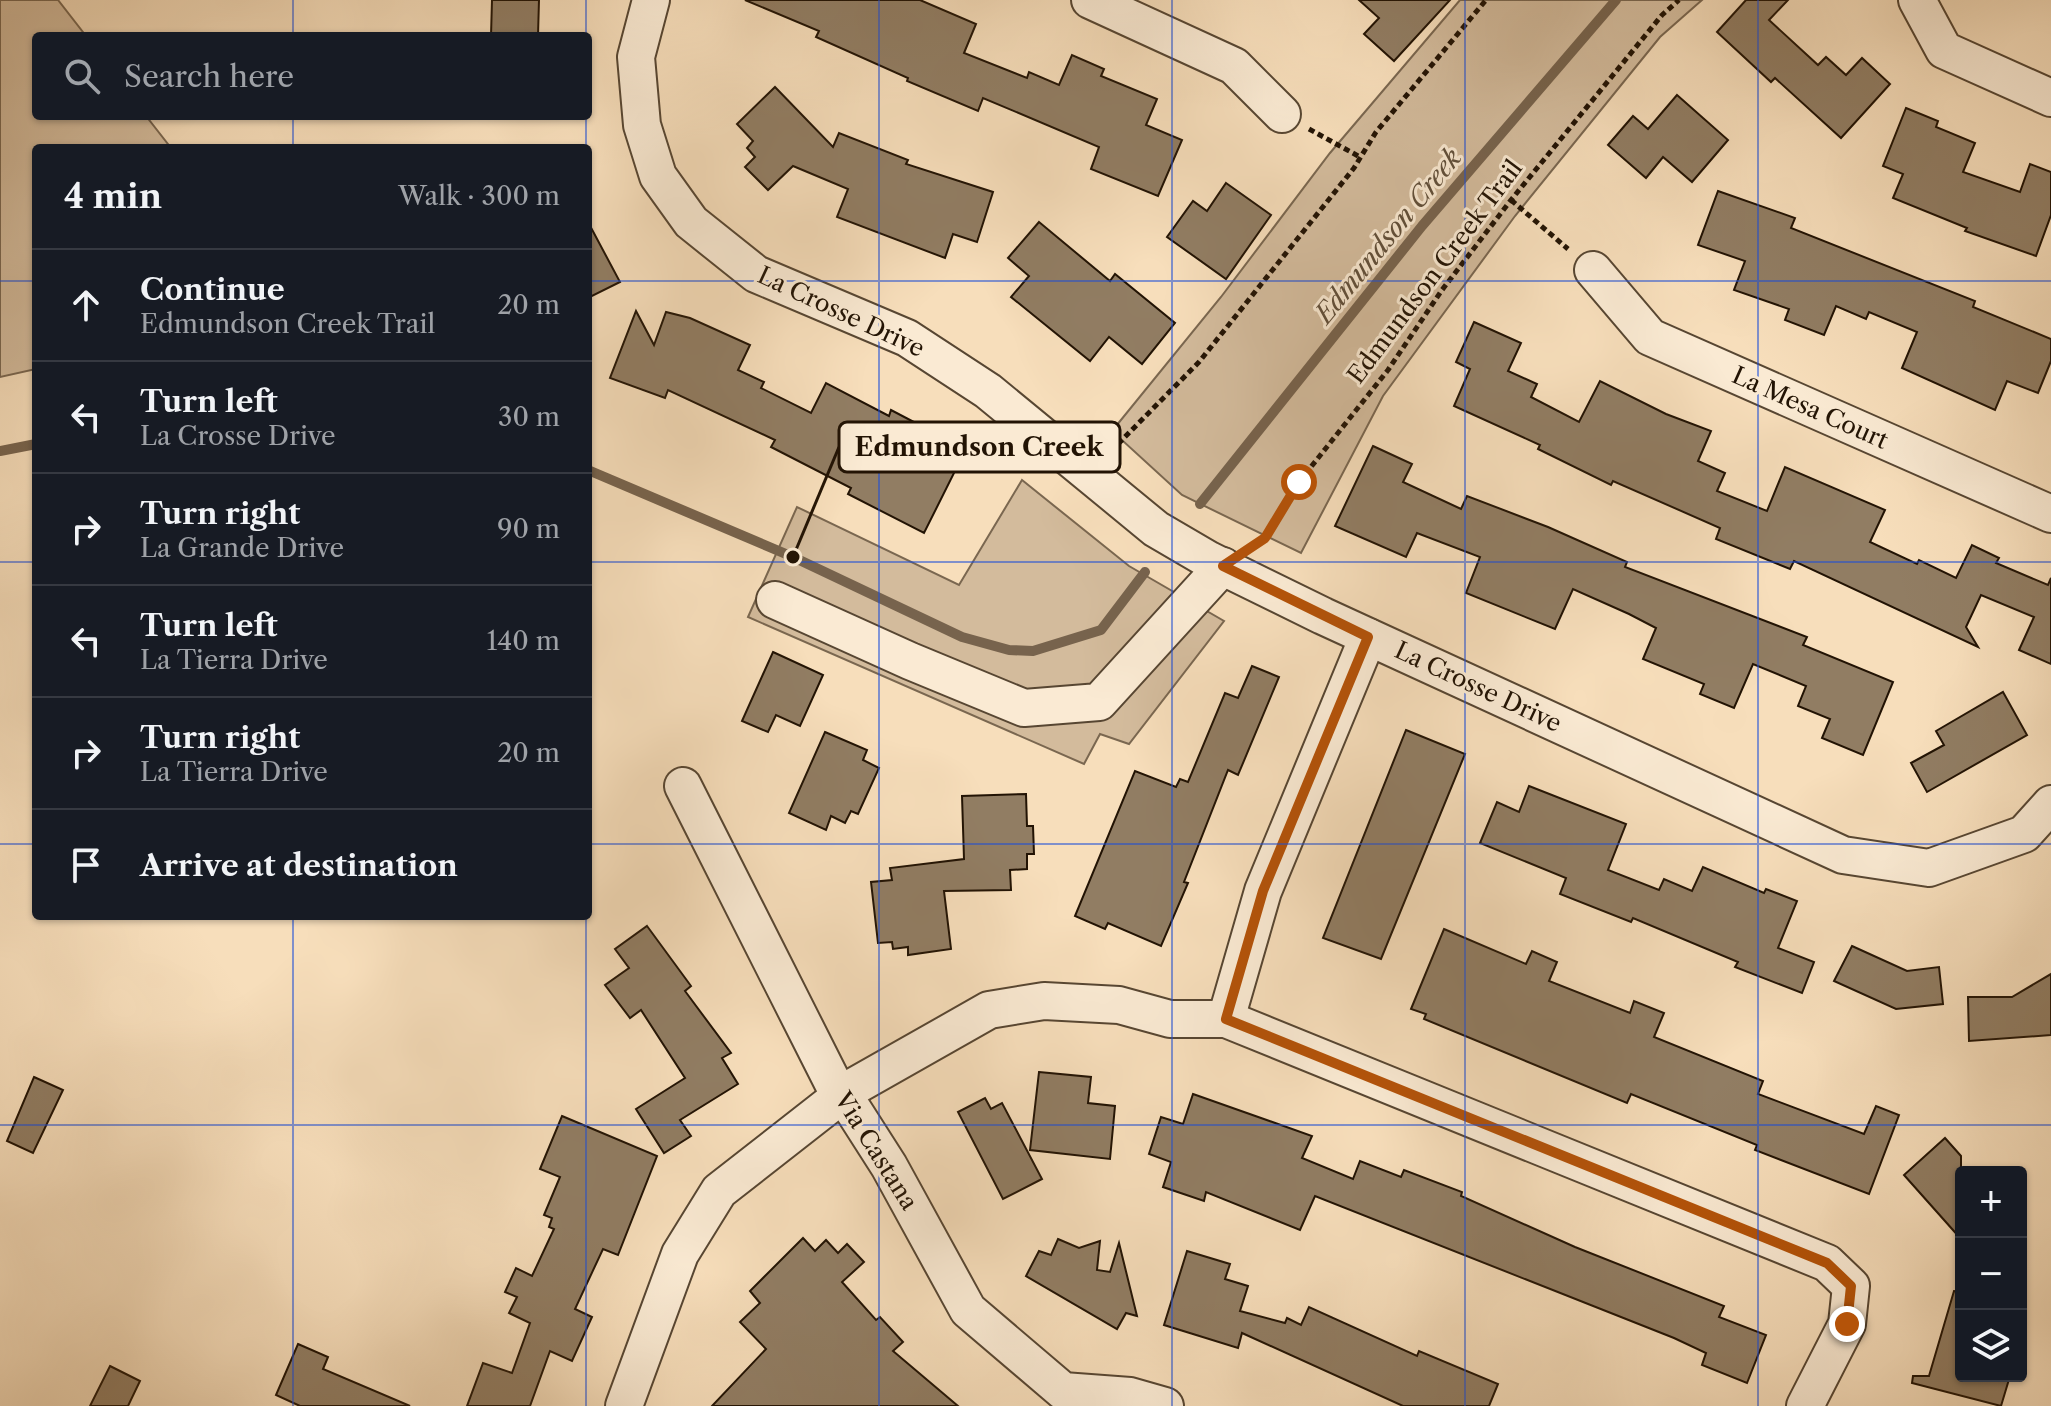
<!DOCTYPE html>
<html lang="en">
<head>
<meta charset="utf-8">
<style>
  body { margin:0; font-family:"Libre Caslon Text",serif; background:#242831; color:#f1f3f6 }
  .controls { position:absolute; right:24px; bottom:24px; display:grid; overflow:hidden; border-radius:8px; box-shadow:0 2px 6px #0004 }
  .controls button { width:72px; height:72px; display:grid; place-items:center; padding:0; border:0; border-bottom:2px solid #363941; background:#171b24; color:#f1f3f6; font:40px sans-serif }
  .stop { position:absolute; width:24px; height:24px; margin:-18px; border:6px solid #b45309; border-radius:50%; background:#fff }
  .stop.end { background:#b45309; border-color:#fff; box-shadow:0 2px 8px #0008 }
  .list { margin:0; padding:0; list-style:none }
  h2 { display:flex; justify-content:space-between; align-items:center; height:104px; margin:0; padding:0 32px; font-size:34px }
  h2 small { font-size:26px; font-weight:400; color:#9ea1a6 }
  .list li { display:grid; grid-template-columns:52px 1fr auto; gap:24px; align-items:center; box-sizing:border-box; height:112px; padding:0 32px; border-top:2px solid #363941 }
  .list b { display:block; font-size:30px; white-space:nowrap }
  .list p { margin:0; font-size:26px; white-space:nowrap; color:#9ea1a6 }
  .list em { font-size:26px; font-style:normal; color:#9ea1a6 }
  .icon { flex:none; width:44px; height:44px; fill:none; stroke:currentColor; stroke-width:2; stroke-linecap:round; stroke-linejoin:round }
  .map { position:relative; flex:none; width:2051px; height:1406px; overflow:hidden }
  .search { position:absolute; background:#171b24; box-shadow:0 2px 6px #0004; left:32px; top:32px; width:560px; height:88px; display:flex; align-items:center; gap:20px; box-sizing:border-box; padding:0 28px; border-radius:8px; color:#9ea1a6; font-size:30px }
  .panel { position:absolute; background:#171b24; box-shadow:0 2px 6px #0004; left:32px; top:144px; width:560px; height:776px; border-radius:8px }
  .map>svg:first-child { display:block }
  .green { fill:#d3bb9c; stroke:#7a6750; stroke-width:2 }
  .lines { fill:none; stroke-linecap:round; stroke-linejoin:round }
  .stream { stroke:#77634d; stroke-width:10 }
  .building { fill:#917d63; stroke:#221304; stroke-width:2 }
  .minor-casing { stroke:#574632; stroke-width:40 }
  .path { stroke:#221304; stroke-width:5; stroke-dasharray:6 4; stroke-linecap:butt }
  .minor { stroke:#faead3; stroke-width:36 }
  .route { stroke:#b45309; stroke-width:10 }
  .grid { fill:none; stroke:#1d4ed8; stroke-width:2; stroke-opacity:0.55 }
  .labels { text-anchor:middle; stroke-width:6; stroke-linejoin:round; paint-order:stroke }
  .street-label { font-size:24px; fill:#221304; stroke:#faead3 }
  .water-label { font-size:26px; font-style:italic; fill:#614f3a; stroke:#faead3 }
  .leader { fill:none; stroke:#221304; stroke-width:3 }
  .callout-dot { fill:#221304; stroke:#faead3; stroke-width:3 }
  .callout { fill:#faead3; stroke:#221304; stroke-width:3 }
  .callout-label { font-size:26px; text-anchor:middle; font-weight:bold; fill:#221304 }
</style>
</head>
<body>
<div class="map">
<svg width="2051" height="1406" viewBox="0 0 2051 1406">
  <rect width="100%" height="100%" fill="#f7debb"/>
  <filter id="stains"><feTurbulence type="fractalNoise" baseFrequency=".0025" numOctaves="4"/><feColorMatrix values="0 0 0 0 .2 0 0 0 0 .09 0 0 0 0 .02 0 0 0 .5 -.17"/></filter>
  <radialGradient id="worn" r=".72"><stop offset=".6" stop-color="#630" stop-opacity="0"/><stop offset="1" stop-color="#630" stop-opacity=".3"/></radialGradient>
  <g class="green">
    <polygon points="0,0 58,0 86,36 36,36 36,116 146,116 171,148 36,148 36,369 0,377"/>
    <polygon points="1460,0 1702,0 1660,37 1515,216 1383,396 1301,553 1182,495 1112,431 1221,297 1330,153"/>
    <polygon points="1022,480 1129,566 1224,621 1129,744 1100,734 1084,764 748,617 797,507 959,585"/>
  </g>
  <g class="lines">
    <g class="stream">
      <polyline points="0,451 36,444"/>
      <polyline points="588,470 793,557 962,637 1009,650 1033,651 1101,630 1145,572"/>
      <polyline points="1200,504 1422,226 1616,0"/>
    </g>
  </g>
  <g class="building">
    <polygon points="492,0 539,0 538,36 491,36"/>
    <polygon points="745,0 920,0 976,24 964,53 1027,78 1029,72 1059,85 1072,55 1104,69 1101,76 1157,99 1146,125 1182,140 1158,196 1091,169 1099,147 983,98 978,111 907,81 908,78 816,37 819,31"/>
    <polygon points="1359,0 1450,0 1394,61 1364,34 1379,18"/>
    <polygon points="1746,0 1788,0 1769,20 1818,65 1826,57 1846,75 1862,58 1890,84 1841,138 1775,78 1771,82 1717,32"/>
    <polygon points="775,87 833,147 839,133 908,160 906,164 993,192 977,242 953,234 945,258 837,217 848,189 793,166 768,190 745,167 755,157 747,148 753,141 737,124"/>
    <polygon points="1677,95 1728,140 1692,182 1663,157 1646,178 1608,145 1633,116 1648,129"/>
    <polygon points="1906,108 1938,121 1936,127 1975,143 1963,172 2020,192 2030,164 2051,172 2051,215 2036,256 1965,231 1967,228 1893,198 1903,174 1883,166"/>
    <polygon points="1226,183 1271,215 1226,279 1167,237 1193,201 1207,211"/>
    <polygon points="1718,191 1795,218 1791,228 1975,301 1973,307 2051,339 2051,361 2038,393 2007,381 1995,410 1902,368 1917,332 1869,312 1866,319 1836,306 1824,335 1785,320 1789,309 1734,290 1745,261 1698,245"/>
    <polygon points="588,222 620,282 588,298"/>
    <polygon points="1039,222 1110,281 1115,274 1175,323 1142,364 1109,337 1090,361 1011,297 1029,276 1008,258"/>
    <polygon points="636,311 654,345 666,312 690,318 750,345 738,370 764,382 761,388 811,413 826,383 889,416 891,410 933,432 922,454 955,471 924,533 848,494 851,488 771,447 775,440 668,390 665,398 610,378"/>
    <polygon points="1474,322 1521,343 1508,371 1537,384 1531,397 1579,422 1600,381 1666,414 1711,431 1698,461 1725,473 1717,491 1767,511 1785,467 1885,510 1870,542 1917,564 1919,560 1956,578 1972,545 1999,558 1996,563 2048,585 2051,578 2051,664 2019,650 2034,617 1981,595 1966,627 1978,647 1794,561 1790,569 1716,539 1720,528 1613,481 1611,485 1538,449 1540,445 1454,406 1470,369 1456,362"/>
    <polygon points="1373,446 1412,464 1403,482 1461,509 1467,496 1548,527 1627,562 1625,567 1807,637 1803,645 1893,682 1863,755 1822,738 1830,719 1798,706 1806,686 1753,664 1734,708 1700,694 1704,684 1643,659 1656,628 1629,614 1573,589 1555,629 1466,593 1480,557 1417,533 1406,557 1335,526"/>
    <polygon points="773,652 823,675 800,726 776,715 768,732 742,721"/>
    <polygon points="1252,666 1279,677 1238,775 1228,770 1184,882 1188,883 1161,946 1108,923 1105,929 1075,916 1135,771 1176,787 1180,779 1188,782 1225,693 1238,698"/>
    <polygon points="2003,692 2027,735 1927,792 1911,763 1944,745 1936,731"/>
    <polygon points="1406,730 1465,754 1381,959 1323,938"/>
    <polygon points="825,732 867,750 863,760 879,768 858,814 851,811 845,823 831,816 826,830 789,813"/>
    <polygon points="1529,786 1626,824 1608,870 1659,890 1664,879 1692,891 1703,867 1764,893 1766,889 1797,901 1778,948 1814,962 1802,993 1735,967 1738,962 1633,918 1631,922 1560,894 1566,878 1480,843 1497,802 1519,812"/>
    <polygon points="1026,794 1027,826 1033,826 1034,854 1027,854 1027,869 1010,870 1011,890 944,891 951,949 908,955 908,947 893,949 892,942 878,943 871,882 892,880 890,868 964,859 962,796"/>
    <polygon points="647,926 691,986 685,991 731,1053 722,1058 738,1084 680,1120 691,1136 664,1153 636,1109 685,1078 641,1010 630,1018 605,985 629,968 615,949"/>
    <polygon points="1444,929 1526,964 1532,951 1557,962 1549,981 1630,1013 1634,1001 1664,1013 1654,1037 1763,1081 1758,1094 1864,1134 1876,1106 1899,1115 1869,1194 1755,1150 1757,1145 1631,1094 1627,1103 1424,1019 1426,1014 1411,1009"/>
    <polygon points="1852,946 1907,971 1939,967 1943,1004 1896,1009 1834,981"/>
    <polygon points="2051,974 2051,1035 1969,1041 1968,997 2012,997"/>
    <polygon points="1039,1072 1091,1077 1088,1103 1115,1106 1110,1159 1030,1150"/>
    <polygon points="34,1077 63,1090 33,1153 7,1141"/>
    <polygon points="1193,1094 1312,1136 1302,1158 1353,1179 1360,1161 1401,1177 1404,1170 1462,1192 1461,1196 1575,1247 1724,1306 1719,1317 1766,1335 1747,1383 1702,1365 1706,1353 1674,1338 1315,1196 1300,1230 1206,1192 1204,1201 1163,1187 1171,1162 1149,1154 1161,1117 1183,1124"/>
    <polygon points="985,1098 991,1109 1002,1103 1042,1179 1003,1199 958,1112"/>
    <polygon points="562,1116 657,1156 618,1255 603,1249 575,1309 592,1317 572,1361 550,1351 530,1406 467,1406 483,1363 512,1373 530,1323 509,1313 517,1297 505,1292 516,1268 532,1276 554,1229 549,1227 552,1218 544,1215 560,1177 540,1169"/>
    <polygon points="1945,1138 1961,1156 1961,1239 1904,1175"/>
    <polygon points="803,1238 815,1251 826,1240 838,1253 847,1244 864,1262 842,1282 876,1320 880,1317 903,1342 893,1351 958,1406 712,1406 766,1349 740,1322 760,1303 750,1291"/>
    <polygon points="1058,1239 1079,1248 1100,1241 1097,1270 1110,1272 1119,1243 1137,1316 1126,1313 1117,1329 1026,1276 1039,1251 1051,1255"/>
    <polygon points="1187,1251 1230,1264 1225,1279 1248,1286 1240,1311 1285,1323 1287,1318 1301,1325 1309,1307 1417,1356 1419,1351 1498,1384 1489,1406 1403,1406 1242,1333 1238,1348 1164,1325"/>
    <polygon points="1954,1291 1961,1292 1961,1376 2010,1376 2001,1406 1912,1383 1913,1376 1929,1376"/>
    <polygon points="298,1344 328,1357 323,1369 410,1406 300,1406 276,1395"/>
    <polygon points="110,1366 140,1381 128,1406 90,1406"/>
  </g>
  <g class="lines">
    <defs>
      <g id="minor">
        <polyline points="651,0 636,57 642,125 658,176 691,222 756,274 907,338 988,391 1156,529 1209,560 1323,616 1843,855 1929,868 2024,834 2051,804"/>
        <polyline points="1090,0 1234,66 1282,114"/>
        <polyline points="1917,0 1944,50 2051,98"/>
        <polyline points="1593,270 1650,337 2051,514"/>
        <polyline points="775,600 910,661 1024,708 1099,702 1223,566"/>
        <polyline points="683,786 839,1095 843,1094 889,1166 968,1310 1063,1391 1130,1396 1165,1406"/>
        <polyline points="1226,1019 1263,891 1368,637"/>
        <polyline points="839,1095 989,1010 1044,1001 1119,1005 1170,1019 1226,1019 1827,1263 1851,1286 1847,1324 1805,1406"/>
        <polyline points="624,1406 680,1254 719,1191 843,1094"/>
      </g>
    </defs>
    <use href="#minor" class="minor-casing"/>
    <g class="path">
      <polyline points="1309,129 1360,157"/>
      <polyline points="1511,200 1568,249"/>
      <polyline points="1111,451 1199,362 1354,168 1376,132 1486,0"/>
      <polyline points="1253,546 1265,538 1299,482 1388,370 1442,290 1511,200 1662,15 1679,0"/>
    </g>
    <use href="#minor" class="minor"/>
  </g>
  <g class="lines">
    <polyline class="route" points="1299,482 1265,538 1223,566 1368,637 1263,891 1226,1019 1827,1263 1851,1286 1847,1324"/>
  </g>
  <path class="grid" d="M293,0v36M586,0v36M879,0v1406M1172,0v1406M1465,0v1406M1758,0v1406M293,116v32M586,116v32M0,281h36M588,281h1463M0,562h36M588,562h1463M0,844h36M588,844h1463M293,916v490M586,916v490M0,1125h2051"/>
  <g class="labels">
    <g class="street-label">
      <text transform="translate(1435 272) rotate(-53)" y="8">Edmundson Creek Trail</text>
      <text transform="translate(841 312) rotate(25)" y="8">La Crosse Drive</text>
      <text transform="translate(1810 408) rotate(24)" y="8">La Mesa Court</text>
      <text transform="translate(1478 687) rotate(25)" y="8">La Crosse Drive</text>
      <text transform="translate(876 1151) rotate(58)" y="8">Via Castana</text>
    </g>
    <g class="water-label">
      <text transform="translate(1388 236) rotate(-51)" y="9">Edmundson Creek</text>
    </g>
  </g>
  <path class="leader" d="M793 557L839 447"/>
  <circle class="callout-dot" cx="793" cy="557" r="8"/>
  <rect class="callout" x="839" y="422" width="281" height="50" rx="8"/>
  <g class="callout-label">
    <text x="979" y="456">Edmundson Creek</text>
  </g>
  <rect width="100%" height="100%" filter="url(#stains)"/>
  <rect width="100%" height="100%" fill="url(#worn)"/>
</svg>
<div class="controls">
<button>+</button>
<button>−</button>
<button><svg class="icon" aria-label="layers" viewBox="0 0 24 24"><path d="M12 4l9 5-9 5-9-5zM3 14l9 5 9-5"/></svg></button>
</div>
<div class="stop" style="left:1299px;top:482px"></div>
<div class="stop end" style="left:1847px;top:1324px"></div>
<div class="search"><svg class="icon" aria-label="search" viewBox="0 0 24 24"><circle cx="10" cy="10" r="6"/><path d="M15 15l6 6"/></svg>Search here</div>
<section class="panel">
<h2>4 min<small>Walk · 300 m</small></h2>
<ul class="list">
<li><svg class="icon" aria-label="ahead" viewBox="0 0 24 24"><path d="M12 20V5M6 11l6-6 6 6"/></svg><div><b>Continue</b><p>Edmundson Creek Trail</p></div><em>20 m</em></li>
<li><svg class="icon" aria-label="left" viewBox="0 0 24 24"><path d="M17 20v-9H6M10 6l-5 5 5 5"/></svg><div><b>Turn left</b><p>La Crosse Drive</p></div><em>30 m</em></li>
<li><svg class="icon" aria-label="right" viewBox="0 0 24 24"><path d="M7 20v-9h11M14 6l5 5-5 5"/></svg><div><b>Turn right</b><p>La Grande Drive</p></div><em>90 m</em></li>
<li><svg class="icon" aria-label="left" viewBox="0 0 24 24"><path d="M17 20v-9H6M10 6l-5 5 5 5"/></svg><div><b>Turn left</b><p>La Tierra Drive</p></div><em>140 m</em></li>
<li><svg class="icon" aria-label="right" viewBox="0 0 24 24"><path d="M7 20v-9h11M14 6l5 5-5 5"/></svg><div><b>Turn right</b><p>La Tierra Drive</p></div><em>20 m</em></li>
<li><svg class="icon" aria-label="arrive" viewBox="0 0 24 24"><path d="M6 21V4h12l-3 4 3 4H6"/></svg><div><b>Arrive at destination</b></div></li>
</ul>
</section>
</div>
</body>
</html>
